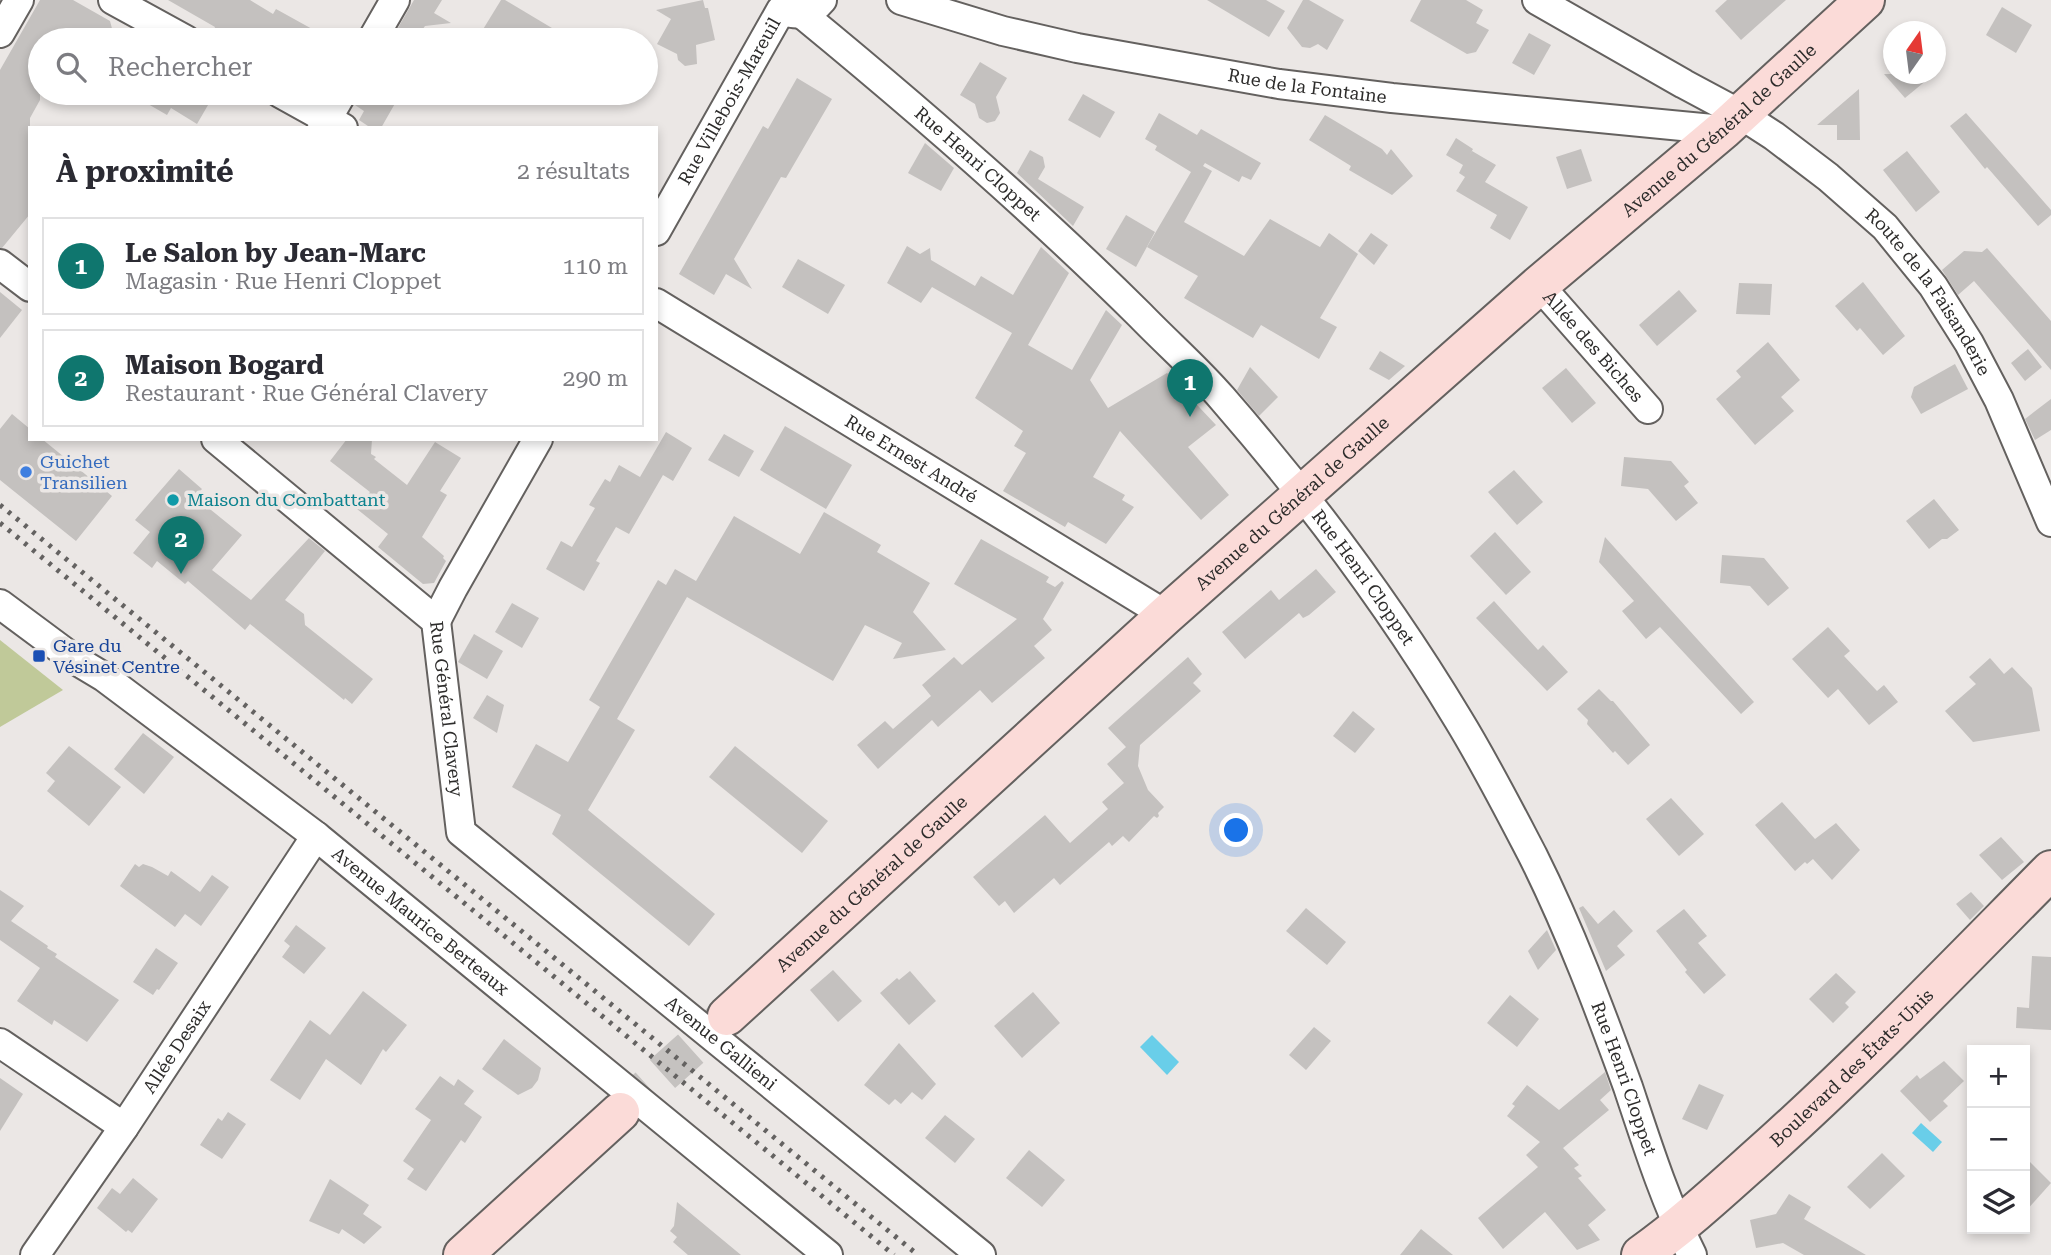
<!DOCTYPE html>
<html lang="fr">
<head>
<meta charset="utf-8">
<style>
  body { margin:0; font-family:"Roboto Serif",serif; background:#f2f2f3; color:#2b2b33 }
  .controls { position:absolute; right:21px; bottom:21px; display:grid; overflow:hidden; border-radius:0px; box-shadow:0 4px 10px #0003 }
  .controls button { width:63px; height:63px; display:grid; place-items:center; padding:0; border:0; border-bottom:2px solid #e1e1e2; background:#fff; color:#2b2b33; font:35px sans-serif }
  .compass { position:absolute; left:1883px; top:21px; width:63px; height:63px; border-radius:50%; background:#fff; box-shadow:0 4px 10px #0003; rotate:14deg }
  .you { position:absolute; left:1237px; top:831px; width:24px; height:24px; margin:-18px; border:5px solid #fff; border-radius:50%; background:#1a73e8; box-shadow:0 0 0 10px #1a73e833 }
  .badge { display:grid; place-items:center; width:46px; height:46px; border-radius:50%; background:#0f766e; color:#fff; font-size:23px; font-weight:700 }
  .pin { position:absolute; translate:-50% -58px; filter:drop-shadow(0 2px 4px #0008) }
  .pin::after { content:''; position:absolute; top:37px; width:24px; height:21px; background:inherit; clip-path:polygon(0 0,100% 0,50% 100%) }
  .list { margin:0; padding:0; list-style:none }
  h2 { display:flex; justify-content:space-between; align-items:center; height:91px; margin:0; padding:0 28px; font-size:30px }
  h2 small { font-size:23px; font-weight:400; color:#7c7c81 }
  .list li { display:grid; grid-template-columns:46px 1fr auto; gap:21px; align-items:center; box-sizing:border-box; height:98px; margin:0 14px 14px; padding:0 14px; border:2px solid #e1e1e2; border-radius:0px }
  .list b { display:block; font-size:26px; white-space:nowrap }
  .list p { margin:0; font-size:23px; white-space:nowrap; color:#7c7c81 }
  .list em { font-size:23px; font-style:normal; color:#7c7c81 }
  .icon { flex:none; width:38px; height:38px; fill:none; stroke:currentColor; stroke-width:2; stroke-linecap:round; stroke-linejoin:round }
  .map { position:relative; flex:none; width:2051px; height:1255px; overflow:hidden }
  .search { position:absolute; background:#fff; box-shadow:0 4px 10px #0003; left:28px; top:28px; width:630px; height:77px; display:flex; align-items:center; gap:18px; box-sizing:border-box; padding:0 24px; border-radius:38px; color:#7c7c81; font-size:26px }
  .panel { position:absolute; background:#fff; box-shadow:0 4px 10px #0003; left:28px; top:126px; width:630px; height:315px; border-radius:0px }
  .map>svg:first-child { display:block }
  .green { fill:#c0c999 }
  .water { fill:#69cee9 }
  .building { fill:#c4c1bf }
  .lines { fill:none; stroke-linecap:round; stroke-linejoin:round }
  .secondary-tunnel { stroke:#c5c2c0; stroke-width:38; stroke-dasharray:38 19; stroke-linecap:butt }
  .street-casing { stroke:#64615f; stroke-width:32 }
  .secondary-casing { stroke:#64615f; stroke-width:42 }
  .street { stroke:#fff; stroke-width:28 }
  .secondary { stroke:#fbdbd8; stroke-width:38 }
  .rail { stroke:#646261; stroke-width:5; stroke-dasharray:3.5 7; stroke-linecap:butt }
  .shop-dot { fill:#3f7fe0; stroke:#ebe7e5; stroke-width:2.5 }
  .culture-dot { fill:#0f9aa8; stroke:#ebe7e5; stroke-width:2.5 }
  .transit-dot { fill:#1a4fb4; stroke:#ebe7e5; stroke-width:2.5 }
  .labels { text-anchor:middle; stroke-width:7; stroke-linejoin:round; paint-order:stroke }
  .street-label { font-size:18px; fill:#2d2c2b; stroke:#ebe7e5 }
  .shop-label { font-size:18px; fill:#366cbe; stroke:#ebe7e5; text-anchor:start }
  .culture-label { font-size:18px; fill:#0d838f; stroke:#ebe7e5; text-anchor:start }
  .transit-label { font-size:18px; fill:#164399; stroke:#ebe7e5; text-anchor:start }
</style>
</head>
<body>
<div class="map">
<svg width="2051" height="1255" viewBox="0 0 2051 1255">
  <rect width="100%" height="100%" fill="#ebe7e5"/>
  <polygon class="green" points="0,640 63,690 0,727"/>
  <g class="water">
    <polygon points="1152,1035 1179,1062 1167,1075 1140,1047"/>
    <polygon points="1921,1123 1942,1142 1933,1152 1912,1133"/>
  </g>
  <g class="building">
    <polygon points="40,0 73,0 110,21 115,40 40,40 40,100 30,118 30,214 2,248 0,248 0,70"/>
    <polygon points="168,0 250,0 273,14 276,9 332,40 231,40 214,30 215,27"/>
    <polygon points="414,0 442,0 434,13 451,23 425,26 415,40 391,40"/>
    <polygon points="501,0 505,0 572,40 498,40 482,31"/>
    <polygon points="703,0 705,8 708,8 715,40 696,45 697,64 685,66 678,60 677,54 657,44 671,19 656,10"/>
    <polygon points="1207,0 1266,0 1285,11 1269,37"/>
    <polygon points="1303,0 1309,0 1344,20 1327,50 1318,44 1310,48 1302,47 1287,28"/>
    <polygon points="1421,0 1466,0 1483,10 1476,23 1489,30 1476,52 1467,54 1410,21"/>
    <polygon points="1727,0 1786,0 1741,40 1715,11"/>
    <polygon points="2002,7 2032,25 2016,53 1986,35"/>
    <polygon points="1529,33 1551,45 1534,75 1512,63"/>
    <polygon points="980,62 1007,78 996,97 1000,113 995,121 987,123 979,118 975,104 960,95"/>
    <polygon points="1884,74 1934,74 1905,98"/>
    <polygon points="797,78 832,99 786,178 781,177 734,259 752,289 726,274 714,295 679,274 763,126 768,129"/>
    <polygon points="1859,89 1860,140 1837,140 1837,125 1817,125"/>
    <polygon points="129,93 215,93 197,124 171,108 167,115"/>
    <polygon points="359,93 385,93 397,100 381,128 371,128 359,120 364,111 355,105"/>
    <polygon points="1083,94 1115,112 1100,138 1068,120"/>
    <polygon points="1159,113 1197,135 1201,129 1261,163 1251,180 1242,176 1239,182 1205,163 1203,166 1212,171 1184,222 1244,256 1270,219 1320,247 1329,233 1358,254 1320,318 1337,327 1319,359 1261,325 1253,338 1184,298 1198,276 1147,247 1191,172 1155,150 1157,146 1145,139"/>
    <polygon points="1966,113 2051,210 2051,215 2038,226 1987,167 1985,169 1950,126"/>
    <polygon points="1325,115 1382,149 1387,155 1391,149 1413,176 1392,195 1349,170 1351,166 1309,140"/>
    <polygon points="1456,138 1473,149 1469,156 1472,151 1496,165 1485,182 1528,207 1510,240 1490,228 1497,215 1456,191 1465,177 1459,173 1463,165 1446,155"/>
    <polygon points="925,143 954,168 941,191 908,173"/>
    <polygon points="1581,149 1592,181 1567,189 1556,157"/>
    <polygon points="1030,150 1043,157 1045,167 1038,179 1084,207 1073,226 1017,173"/>
    <polygon points="1907,151 1940,192 1916,212 1883,170"/>
    <polygon points="1126,215 1155,232 1136,267 1106,249"/>
    <polygon points="1371,233 1388,245 1374,265 1358,251"/>
    <polygon points="907,246 920,254 930,248 931,260 975,286 981,276 1013,295 1041,247 1069,273 1028,345 1072,370 1106,310 1122,325 1090,380 1108,408 1167,373 1216,425 1188,447 1229,495 1201,520 1120,431 1093,477 1125,495 1122,500 1134,507 1106,544 1068,522 1065,527 1003,491 1026,453 1014,446 1023,431 975,398 1012,333 932,287 921,303 887,283"/>
    <polygon points="1987,248 2051,321 2051,370 1974,281 1958,295 1942,270 1964,251 1982,252"/>
    <polygon points="798,259 845,285 828,314 782,287"/>
    <polygon points="1863,282 1905,336 1883,355 1860,328 1857,331 1835,306"/>
    <polygon points="1739,283 1772,284 1770,315 1736,314"/>
    <polygon points="1679,290 1697,311 1657,346 1639,325"/>
    <polygon points="0,292 22,310 0,338"/>
    <polygon points="1768,342 1800,380 1781,397 1794,411 1755,445 1716,399 1741,377 1736,371"/>
    <polygon points="2028,349 2042,367 2025,381 2011,363"/>
    <polygon points="1380,351 1405,366 1389,380 1369,369"/>
    <polygon points="1955,364 1968,389 1921,414 1911,397 1914,387"/>
    <polygon points="1250,367 1278,397 1259,416 1237,390"/>
    <polygon points="1566,368 1596,403 1572,423 1542,388"/>
    <polygon points="2051,399 2051,430 2035,440 2025,419"/>
    <polygon points="12,414 30,429 30,439 42,439 112,496 76,541 0,480 0,429"/>
    <polygon points="785,426 852,465 826,509 760,470"/>
    <polygon points="666,432 692,448 673,481 663,475 629,534 616,527 596,561 600,563 584,591 546,569 561,541 572,547 595,508 589,505 605,479 610,482 619,465 640,477"/>
    <polygon points="724,434 754,451 739,477 708,460"/>
    <polygon points="347,439 372,439 371,454 376,457 374,459 407,485 435,442 461,458 440,491 447,495 422,537 444,556 443,558 446,561 434,583 423,584 378,547 388,534 357,509 370,492 330,461"/>
    <polygon points="1624,457 1671,461 1689,482 1684,486 1698,503 1676,521 1648,489 1621,486"/>
    <polygon points="179,469 202,489 195,497 242,535 212,570 251,600 309,538 325,551 285,600 304,614 305,625 373,679 352,704 345,698 344,700 250,624 245,630 188,581 185,584 157,561 152,568 133,553 150,532 135,520"/>
    <polygon points="1514,470 1543,502 1517,525 1488,492"/>
    <polygon points="1934,499 1959,530 1947,539 1942,539 1929,549 1906,521"/>
    <polygon points="824,512 881,545 877,552 930,583 913,612 946,650 893,659 902,643 865,625 833,681 687,597 617,719 635,730 588,810 715,914 689,946 552,834 561,815 512,787 536,744 568,762 600,707 589,700 658,580 666,585 675,569 696,581 734,516 800,554"/>
    <polygon points="1495,532 1531,572 1506,595 1470,556"/>
    <polygon points="1605,537 1754,702 1741,714 1660,627 1646,639 1622,611 1634,601 1599,562"/>
    <polygon points="981,539 1049,577 1046,582 1055,587 1062,581 1064,583 1043,619 1052,630 1034,646 1045,658 992,703 980,690 938,727 932,720 878,769 857,745 885,721 893,729 931,696 922,685 954,657 962,665 1017,619 954,584"/>
    <polygon points="1722,555 1764,558 1789,588 1768,606 1750,586 1720,583"/>
    <polygon points="1316,569 1336,592 1309,615 1303,618 1299,613 1245,659 1222,632 1271,590 1279,600"/>
    <polygon points="1494,601 1538,650 1543,645 1568,672 1547,691 1476,618"/>
    <polygon points="512,603 539,618 522,648 495,632"/>
    <polygon points="1828,627 1850,651 1844,656 1877,691 1884,685 1898,702 1869,725 1838,689 1828,698 1792,659"/>
    <polygon points="474,634 503,651 487,679 458,662"/>
    <polygon points="1188,657 1202,674 1193,683 1201,691 1140,745 1138,766 1148,790 1164,807 1158,813 1159,816 1157,818 1154,816 1129,842 1123,836 1112,846 1109,842 1060,885 1054,878 1014,913 1005,901 999,906 973,877 1045,815 1070,843 1108,809 1102,802 1124,783 1107,764 1126,747 1108,728"/>
    <polygon points="1990,658 2004,674 2012,667 2032,688 2040,731 1973,742 1945,711 1976,684 1969,677"/>
    <polygon points="1599,689 1611,701 1613,701 1650,745 1628,765 1615,751 1613,753 1587,724 1588,720 1577,709"/>
    <polygon points="487,695 504,705 497,733 473,718"/>
    <polygon points="1353,711 1375,729 1355,753 1333,736"/>
    <polygon points="143,733 174,757 144,794 114,769"/>
    <polygon points="69,746 121,787 89,826 47,791 55,781 46,773"/>
    <polygon points="735,746 828,821 802,853 709,777"/>
    <polygon points="1671,798 1704,834 1679,856 1646,819"/>
    <polygon points="1782,802 1815,839 1836,823 1860,850 1832,880 1813,859 1807,864 1805,862 1795,871 1755,825"/>
    <polygon points="2001,837 2024,862 2002,880 1979,855"/>
    <polygon points="135,864 139,867 143,864 152,867 168,876 171,871 200,892 212,875 229,887 201,926 185,914 175,927 120,886"/>
    <polygon points="0,890 24,906 11,921 48,946 47,948 57,954 55,957 119,1000 87,1042 54,1020 52,1025 17,1001 40,968 0,940"/>
    <polygon points="1971,892 1984,906 1970,920 1956,904"/>
    <polygon points="1583,906 1598,924 1614,910 1633,931 1617,946 1625,955 1606,971 1579,908"/>
    <polygon points="1306,908 1346,942 1327,965 1286,931"/>
    <polygon points="1684,909 1707,936 1698,943 1726,975 1704,994 1685,972 1687,970 1656,931"/>
    <polygon points="296,925 326,948 304,974 282,957 290,946 284,941"/>
    <polygon points="1547,930 1556,950 1538,970 1528,951"/>
    <polygon points="156,948 178,963 159,990 157,989 153,995 133,982"/>
    <polygon points="2032,956 2051,957 2051,1030 2016,1028 2017,1007 2029,1008"/>
    <polygon points="833,970 862,1001 838,1022 810,990"/>
    <polygon points="910,971 936,1001 909,1025 880,993 897,978 899,980"/>
    <polygon points="1836,973 1856,992 1845,1003 1849,1007 1833,1023 1809,999"/>
    <polygon points="363,991 407,1025 386,1052 383,1049 361,1085 326,1059 300,1100 270,1080 310,1020 330,1035"/>
    <polygon points="1033,992 1060,1023 1022,1058 994,1026"/>
    <polygon points="1510,995 1539,1019 1517,1047 1487,1023"/>
    <polygon points="1314,1027 1331,1041 1306,1070 1289,1055"/>
    <polygon points="504,1039 541,1068 538,1080 532,1088 518,1095 482,1069"/>
    <polygon points="899,1043 936,1084 922,1100 912,1092 901,1104 895,1099 889,1105 864,1085"/>
    <polygon points="1944,1061 1964,1081 1943,1101 1948,1106 1930,1122 1900,1091 1917,1075 1920,1079"/>
    <polygon points="1605,1072 1611,1090 1600,1100 1609,1110 1563,1148 1579,1165 1574,1168 1582,1176 1578,1178 1606,1210 1588,1225 1600,1240 1577,1250 1545,1212 1503,1249 1478,1218 1538,1167 1526,1155 1540,1142 1507,1116 1515,1106 1512,1104 1527,1085 1559,1110"/>
    <polygon points="440,1076 454,1086 458,1079 474,1091 464,1104 482,1117 465,1143 461,1140 426,1191 407,1179 414,1169 403,1161 431,1120 415,1109"/>
    <polygon points="0,1078 23,1094 0,1131"/>
    <polygon points="1699,1084 1724,1095 1707,1130 1682,1119"/>
    <polygon points="228,1112 246,1124 222,1159 200,1145 218,1118 222,1121"/>
    <polygon points="945,1115 975,1139 955,1163 925,1138"/>
    <polygon points="1029,1150 1065,1180 1042,1207 1006,1178"/>
    <polygon points="1882,1153 1905,1176 1870,1209 1847,1187"/>
    <polygon points="2025,1157 2051,1183 2025,1212"/>
    <polygon points="133,1178 158,1199 132,1233 128,1230 126,1232 97,1208 112,1188 120,1194"/>
    <polygon points="330,1179 369,1205 363,1214 382,1227 364,1244 342,1229 339,1234 309,1221"/>
    <polygon points="1789,1194 1811,1207 1804,1219 1866,1255 1804,1255 1783,1243 1756,1248 1750,1220 1776,1214"/>
    <polygon points="677,1202 741,1255 688,1255 673,1242 677,1237 670,1231 674,1226"/>
    <polygon points="1421,1229 1453,1255 1400,1255"/>
  </g>
  <g class="lines">
    <polyline class="secondary-tunnel" points="620,1112 727,1016"/>
    <defs>
      <g id="street">
        <polyline points="113,0 186,40"/>
        <path id="s1" d="M901,0l102,31 74,17 202,36 113,14 331,32"/>
        <path id="s2" d="M1537,0l147,84 56,30 34,22 54,41 57,50 48,59 36,57 30,57 52,122"/>
        <path d="M785,11c15,6 27,1 37,-11"/>
        <path id="s3" d="M802,14c117,96 230,194 338,301 27,28 57,54 82,83 87,100 168,208 236,321 27,44 51,91 75,137 37,74 67,154 95,231 19,57 37,114 64,168"/>
        <polyline points="0,33 19,0"/>
        <polyline points="372,40 395,0"/>
        <polyline points="280,93 343,128"/>
        <polyline points="322,128 342,93"/>
        <path id="s4" d="M656,231l125,-221"/>
        <polyline points="0,264 30,287"/>
        <path id="s5" d="M1539,285l109,124"/>
        <path id="s6" d="M656,303l510,312"/>
        <path id="s7" d="M216,439l220,182 25,211 520,423"/>
        <path id="s8" d="M0,604l74,55 30,18 212,159 512,419"/>
        <polyline points="436,621 453,588 538,439"/>
        <polyline points="0,1043 124,1127"/>
        <path id="s9" d="M35,1255l89,-128 192,-291"/>
      </g>
      <g id="secondary">
        <path id="s10" d="M727,1016l439,-401 373,-330 184,-155 142,-130"/>
        <polyline points="463,1255 620,1112"/>
        <path id="s11" d="M1641,1255c42,-30 80,-65 118,-99 102,-91 196,-189 292,-286"/>
      </g>
    </defs>
    <use href="#street" class="street-casing"/>
    <use href="#secondary" class="secondary-casing"/>
    <use href="#street" class="street"/>
    <use href="#secondary" class="secondary"/>
    <g class="rail">
      <polyline points="0,505 918,1255"/>
      <polyline points="0,523 894,1255"/>
    </g>
  </g>
  <circle class="shop-dot" cx="26" cy="472" r="7"/>
  <circle class="culture-dot" cx="173" cy="500" r="7"/>
  <rect class="transit-dot" x="32" y="649" width="14" height="14" rx="3.5"/>
  <g class="labels">
    <g class="street-label">
      <text dy="6" stroke="none"><textPath href="#s1" startOffset="416">Rue de la Fontaine</textPath></text>
      <text dy="6" stroke="none"><textPath href="#s4" startOffset="149">Rue Villebois-Mareuil</textPath></text>
      <text dy="6" stroke="none"><textPath href="#s10" startOffset="1330">Avenue du Général de Gaulle</textPath></text>
      <text dy="6" stroke="none"><textPath href="#s3" startOffset="231">Rue Henri Cloppet</textPath></text>
      <text dy="6" stroke="none"><textPath href="#s2" startOffset="495">Route de la Faisanderie</textPath></text>
      <text dy="6" stroke="none"><textPath href="#s5" startOffset="82">Allée des Biches</textPath></text>
      <text dy="6" stroke="none"><textPath href="#s6" startOffset="299">Rue Ernest André</textPath></text>
      <text dy="6" stroke="none"><textPath href="#s10" startOffset="763">Avenue du Général de Gaulle</textPath></text>
      <text dy="6" stroke="none"><textPath href="#s3" startOffset="798">Rue Henri Cloppet</textPath></text>
      <text dy="6" stroke="none"><textPath href="#s7" startOffset="374">Rue Général Clavery</textPath></text>
      <text dy="6" stroke="none"><textPath href="#s10" startOffset="196">Avenue du Général de Gaulle</textPath></text>
      <text dy="6" stroke="none"><textPath href="#s8" startOffset="527">Avenue Maurice Berteaux</textPath></text>
      <text dy="6" stroke="none"><textPath href="#s7" startOffset="833">Avenue Gallieni</textPath></text>
      <text dy="6" stroke="none"><textPath href="#s9" startOffset="252">Allée Desaix</textPath></text>
      <text dy="6" stroke="none"><textPath href="#s11" startOffset="282">Boulevard des États-Unis</textPath></text>
      <text dy="6" stroke="none"><textPath href="#s3" startOffset="1365">Rue Henri Cloppet</textPath></text>
    </g>
    <g class="shop-label">
      <text x="40" y="468">Guichet<tspan x="40" dy="21">Transilien</tspan></text>
    </g>
    <g class="culture-label">
      <text x="187" y="506">Maison du Combattant</text>
    </g>
    <g class="transit-label">
      <text x="53" y="652">Gare du<tspan x="53" dy="21">Vésinet Centre</tspan></text>
    </g>
  </g>
</svg>
<div class="controls">
<button>+</button>
<button>−</button>
<button><svg class="icon" aria-label="layers" viewBox="0 0 24 24"><path d="M12 4l9 5-9 5-9-5zM3 14l9 5 9-5"/></svg></button>
</div>
<svg class="compass" viewBox="-18 -18 36 36"><path d="M0-13l5 13h-10z" fill="#e53935"/><path d="M0 13l5-13h-10z" fill="#7c7c81"/></svg>
<div class="you"></div>
<div class="pin badge" style="left:1190px;top:417px">1</div>
<div class="pin badge" style="left:181px;top:574px">2</div>
<div class="search"><svg class="icon" aria-label="search" viewBox="0 0 24 24"><circle cx="10" cy="10" r="6"/><path d="M15 15l6 6"/></svg>Rechercher</div>
<section class="panel">
<h2>À proximité<small>2 résultats</small></h2>
<ul class="list">
<li><span class="badge">1</span><div><b>Le Salon by Jean-Marc</b><p>Magasin · Rue Henri Cloppet</p></div><em>110 m</em></li>
<li><span class="badge">2</span><div><b>Maison Bogard</b><p>Restaurant · Rue Général Clavery</p></div><em>290 m</em></li>
</ul>
</section>
</div>
</body>
</html>
